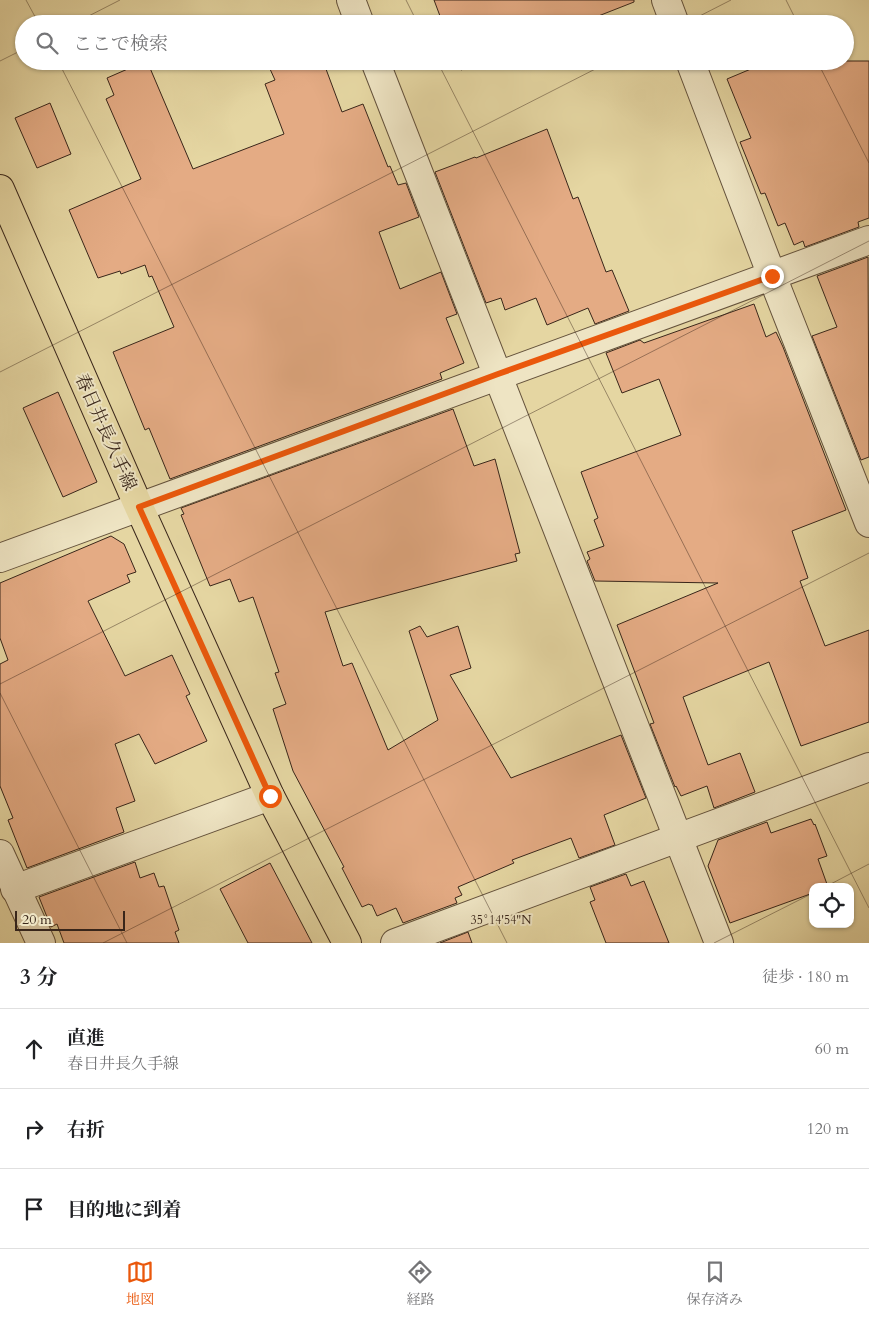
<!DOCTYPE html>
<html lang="ja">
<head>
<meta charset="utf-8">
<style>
  body { margin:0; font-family:Cardo,"Noto Serif JP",serif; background:#f2f2f2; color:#202124 }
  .controls { position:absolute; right:15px; bottom:15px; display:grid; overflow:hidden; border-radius:10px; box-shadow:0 1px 4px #0004 }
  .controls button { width:45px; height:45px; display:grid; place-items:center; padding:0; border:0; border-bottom:1px solid #e0e0e0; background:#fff; color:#202124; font:25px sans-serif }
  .scale { position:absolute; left:15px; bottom:12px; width:110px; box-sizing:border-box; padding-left:5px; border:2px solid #39261a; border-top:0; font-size:14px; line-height:18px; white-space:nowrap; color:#39261a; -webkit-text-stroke:4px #eee4c3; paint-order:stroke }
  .stop { position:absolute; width:15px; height:15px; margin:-11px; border:4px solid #ea580c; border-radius:50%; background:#fff }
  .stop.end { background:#ea580c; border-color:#fff; box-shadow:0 1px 5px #0008 }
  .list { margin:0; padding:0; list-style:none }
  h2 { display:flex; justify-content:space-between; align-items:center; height:65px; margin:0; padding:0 20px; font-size:21px }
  h2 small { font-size:16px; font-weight:400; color:#757577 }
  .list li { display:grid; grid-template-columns:32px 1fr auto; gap:15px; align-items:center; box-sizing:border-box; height:80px; padding:0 20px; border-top:1px solid #e0e0e0 }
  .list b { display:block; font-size:19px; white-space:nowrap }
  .list p { margin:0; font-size:16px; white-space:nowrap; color:#757577 }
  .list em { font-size:16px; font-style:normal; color:#757577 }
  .icon { flex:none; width:28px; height:28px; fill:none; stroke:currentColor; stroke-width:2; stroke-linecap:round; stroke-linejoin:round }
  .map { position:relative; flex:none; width:869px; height:943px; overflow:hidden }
  .search { position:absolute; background:#fff; box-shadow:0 1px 4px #0004; left:15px; right:15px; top:15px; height:55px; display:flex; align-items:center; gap:12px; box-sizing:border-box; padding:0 18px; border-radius:28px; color:#757577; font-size:19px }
  .sheet { height:305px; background:#fff }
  nav { display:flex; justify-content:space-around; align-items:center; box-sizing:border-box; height:70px; border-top:1px solid #e0e0e0; background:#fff; font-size:14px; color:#757577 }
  nav a { display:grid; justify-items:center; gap:2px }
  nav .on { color:#ea580c }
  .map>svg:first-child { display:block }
  .building { fill:#e4ab84; stroke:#39261a }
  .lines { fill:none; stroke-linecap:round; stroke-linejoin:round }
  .minor-casing { stroke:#64523c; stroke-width:30 }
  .tertiary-casing { stroke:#64523c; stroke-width:30 }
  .primary-casing { stroke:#39261a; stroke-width:30 }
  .minor { stroke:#eee4c3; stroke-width:28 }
  .tertiary { stroke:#eee4c3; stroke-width:28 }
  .primary { stroke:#e5d6a2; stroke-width:28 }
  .route { stroke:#ea580c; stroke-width:6 }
  .ticks { fill:none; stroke:#39261a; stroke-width:1; stroke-opacity:0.45 }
  .labels { text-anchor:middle; stroke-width:4; stroke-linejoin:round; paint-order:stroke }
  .street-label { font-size:18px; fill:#39261a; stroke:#eee4c3 }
  .ticks-label { font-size:12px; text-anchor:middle; fill:#39261a; stroke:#eee4c3; stroke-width:4; stroke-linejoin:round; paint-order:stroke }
</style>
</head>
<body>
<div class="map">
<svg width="869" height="943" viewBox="0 0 869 943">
  <rect width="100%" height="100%" fill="#e5d6a2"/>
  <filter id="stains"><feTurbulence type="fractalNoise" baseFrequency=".004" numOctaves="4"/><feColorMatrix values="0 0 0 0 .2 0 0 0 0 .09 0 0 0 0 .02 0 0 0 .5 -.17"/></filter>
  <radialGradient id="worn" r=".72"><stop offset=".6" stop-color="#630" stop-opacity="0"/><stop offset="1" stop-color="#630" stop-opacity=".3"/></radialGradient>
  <g class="building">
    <polygon points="434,0 634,0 634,2 578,24 443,24"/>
    <polygon points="146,61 147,61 193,169 284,134 265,84 275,80 270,69 289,61 323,61 342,112 363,104 388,167 390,166 398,185 406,183 419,217 379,232 400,289 441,272 457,314 446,318 464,363 440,373 442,379 170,479 149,428 145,430 113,352 174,327 152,276 149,277 145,265 121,274 120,271 98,278 69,210 141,179 106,99 114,95 107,78"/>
    <polygon points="458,61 483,61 461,70"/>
    <polygon points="770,61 869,61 869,218 858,222 859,227 805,247 803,241 794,245 785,223 778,226 765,193 761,194 740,142 751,138 727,79"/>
    <polygon points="50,103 71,154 37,168 15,118"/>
    <polygon points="547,129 573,199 578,197 606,272 612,270 629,311 595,324 588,308 547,325 536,298 505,310 501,298 486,303 435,172 475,157 476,158"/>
    <polygon points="868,257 869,457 861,460 812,336 837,327 817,276"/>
    <polygon points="754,304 766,337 776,332 783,347 846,510 792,531 808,578 800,581 825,646 869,630 869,722 801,746 769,662 683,697 708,765 740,753 755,792 714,808 707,786 681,796 676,786 675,787 650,724 654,723 617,625 718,583 595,581 587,561 590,559 587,552 604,546 594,520 598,518 581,472 681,435 659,379 622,393 606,353 640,340 644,343"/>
    <polygon points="58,392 97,482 63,497 23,408"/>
    <polygon points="453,409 474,466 495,459 520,553 515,554 517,561 325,612 343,666 352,663 388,750 438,720 409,631 420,626 427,637 458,626 471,668 450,675 511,778 621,735 646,798 604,815 615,845 579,858 571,838 512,860 514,863 458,887 462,895 455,898 457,903 403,923 396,908 377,916 372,905 370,905 369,904 362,907 342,868 344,867 293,771 273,709 286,704 275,673 279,672 253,597 239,602 230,579 210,586 181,515 184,514 181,508"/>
    <polygon points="111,536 124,544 136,572 127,575 130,582 88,601 125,676 172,655 190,694 186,696 207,741 155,764 139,734 115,744 135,801 116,808 124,832 27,868 8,820 13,818 0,786 0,664 8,660 0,638 0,583"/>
    <polygon points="811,819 814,825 815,824 827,856 818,859 828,887 813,887 813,893 730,923 708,866 718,840 767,822 771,833"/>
    <polygon points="135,862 140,878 154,873 159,887 164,886 179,930 175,932 179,943 64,943 57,924 51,927 39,897"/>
    <polygon points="270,863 312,943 248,943 220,889"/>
    <polygon points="626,874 631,886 644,881 669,943 606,943 590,902 595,900 590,887"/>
    <polygon points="468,932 472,943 440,943"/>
  </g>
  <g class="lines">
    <defs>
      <g id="minor">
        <polyline points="351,0 360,24"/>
        <polyline points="666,0 675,24"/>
        <polyline points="375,61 719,943"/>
        <polyline points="690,61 772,276 869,523"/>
        <polyline points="0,558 869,240"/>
        <polyline points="0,854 41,943"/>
        <polyline points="15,889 270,796"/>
      </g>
      <polyline id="tertiary" points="395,943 869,767"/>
      <polyline id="primary" points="0,189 139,507 270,796 347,943"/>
    </defs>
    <use href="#minor" class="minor-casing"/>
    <use href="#tertiary" class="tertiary-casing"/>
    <use href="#primary" class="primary-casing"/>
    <use href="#minor" class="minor"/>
    <use href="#tertiary" class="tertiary"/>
    <use href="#primary" class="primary"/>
  </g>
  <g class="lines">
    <polyline class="route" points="270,796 139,507 498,374 772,276"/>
  </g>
  <path class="ticks" d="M26,0l13,24M406,0l12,24M786,0l12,24M73,24l47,-24M684,24l47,-24M0,61l24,-12M58,61l449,882M437,61l432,847M817,61l52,102M0,372l611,-311M0,684l869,-443M0,693l127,250M825,887l44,-23M103,943l766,-390M714,943l99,-50"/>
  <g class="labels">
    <g class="street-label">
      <text transform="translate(106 432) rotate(66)" y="6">春日井長久手線</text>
    </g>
  </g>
  <g class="ticks-label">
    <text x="501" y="924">35°14'54"N</text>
  </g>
  <rect width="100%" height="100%" filter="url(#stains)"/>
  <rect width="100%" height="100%" fill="url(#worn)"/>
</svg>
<div class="controls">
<button><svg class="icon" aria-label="locate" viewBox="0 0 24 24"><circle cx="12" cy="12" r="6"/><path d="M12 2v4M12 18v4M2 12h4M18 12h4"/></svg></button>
</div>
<div class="scale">20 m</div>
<div class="stop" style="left:270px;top:796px"></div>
<div class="stop end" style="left:772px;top:276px"></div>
<div class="search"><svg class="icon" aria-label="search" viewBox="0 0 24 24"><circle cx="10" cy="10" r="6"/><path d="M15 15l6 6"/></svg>ここで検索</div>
</div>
<section class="sheet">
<h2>3 分<small>徒歩 · 180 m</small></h2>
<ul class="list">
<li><svg class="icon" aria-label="ahead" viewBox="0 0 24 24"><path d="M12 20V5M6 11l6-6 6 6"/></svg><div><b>直進</b><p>春日井長久手線</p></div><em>60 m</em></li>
<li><svg class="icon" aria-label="right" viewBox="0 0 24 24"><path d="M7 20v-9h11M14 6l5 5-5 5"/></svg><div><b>右折</b></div><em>120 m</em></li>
<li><svg class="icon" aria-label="arrive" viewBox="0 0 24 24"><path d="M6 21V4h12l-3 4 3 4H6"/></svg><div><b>目的地に到着</b></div></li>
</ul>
</section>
<nav>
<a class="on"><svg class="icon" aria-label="map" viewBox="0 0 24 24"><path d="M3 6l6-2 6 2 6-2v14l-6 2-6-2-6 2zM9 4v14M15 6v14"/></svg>地図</a>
<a><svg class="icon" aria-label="directions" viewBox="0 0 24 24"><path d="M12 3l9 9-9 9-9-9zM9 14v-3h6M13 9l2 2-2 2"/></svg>経路</a>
<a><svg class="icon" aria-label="saved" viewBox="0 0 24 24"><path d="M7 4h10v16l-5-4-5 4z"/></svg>保存済み</a>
</nav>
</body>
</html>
